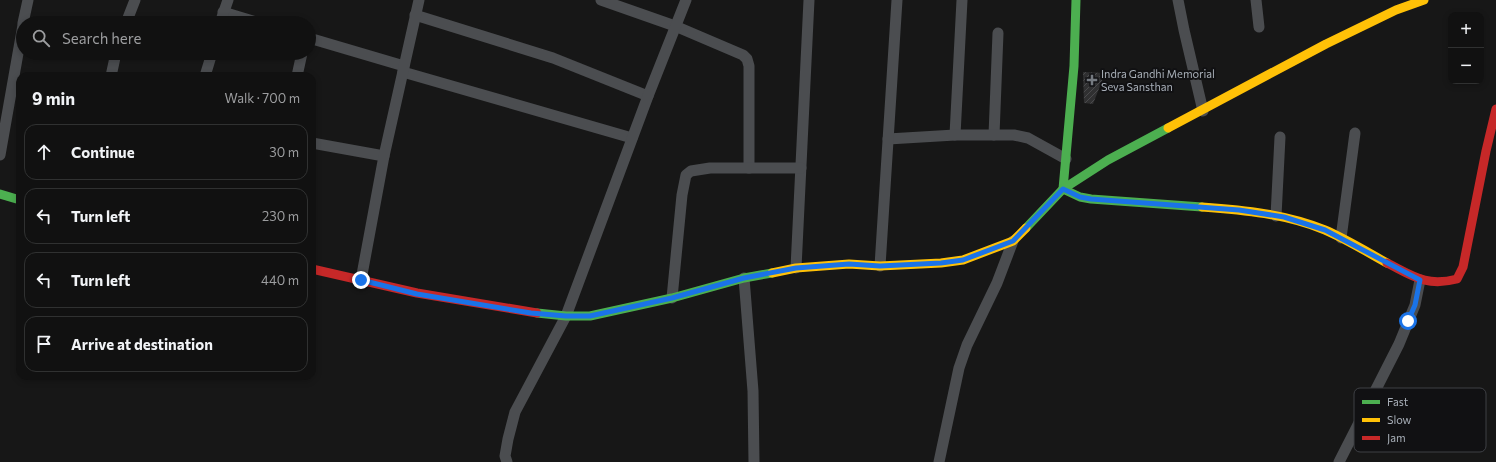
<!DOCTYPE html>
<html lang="en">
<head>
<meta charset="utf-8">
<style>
  body { margin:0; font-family:Commissioner,sans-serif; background:#1e1f1f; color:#f1f3f6 }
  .controls { position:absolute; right:12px; top:12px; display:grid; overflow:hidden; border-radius:8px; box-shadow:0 2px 6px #0003 }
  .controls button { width:36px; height:36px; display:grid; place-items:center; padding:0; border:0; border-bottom:1px solid #303131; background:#111; color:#f1f3f6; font:20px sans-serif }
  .stop { position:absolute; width:12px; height:12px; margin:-9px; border:3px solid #1a73e8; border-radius:50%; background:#fff }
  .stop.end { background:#1a73e8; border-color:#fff; box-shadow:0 1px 4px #0008 }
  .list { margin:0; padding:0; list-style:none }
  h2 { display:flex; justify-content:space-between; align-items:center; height:52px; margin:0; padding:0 16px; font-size:17px }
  h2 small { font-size:13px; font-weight:400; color:#9c9d9f }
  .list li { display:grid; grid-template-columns:26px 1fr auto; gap:12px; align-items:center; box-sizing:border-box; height:56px; margin:0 8px 8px; padding:0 8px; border:1px solid #303131; border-radius:12px }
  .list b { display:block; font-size:15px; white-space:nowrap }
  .list em { font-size:13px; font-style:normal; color:#9c9d9f }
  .icon { flex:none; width:22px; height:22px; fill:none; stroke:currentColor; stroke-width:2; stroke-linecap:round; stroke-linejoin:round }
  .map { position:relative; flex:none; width:1496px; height:462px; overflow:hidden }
  .search { position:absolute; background:#111; box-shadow:0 2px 6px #0003; left:16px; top:16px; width:300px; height:44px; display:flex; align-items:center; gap:10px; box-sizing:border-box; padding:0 14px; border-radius:22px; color:#9c9d9f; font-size:15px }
  .panel { position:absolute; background:#111; box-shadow:0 2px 6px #0003; left:16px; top:72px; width:300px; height:308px; border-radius:12px }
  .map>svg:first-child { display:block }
  .building { fill:url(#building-hatch) }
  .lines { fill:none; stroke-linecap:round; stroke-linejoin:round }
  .street { stroke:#4b4d50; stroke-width:11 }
  .fast { stroke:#4caf50; stroke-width:9 }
  .slow { stroke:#ffc107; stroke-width:9 }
  .jam { stroke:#c62828; stroke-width:9 }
  .route { stroke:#1a73e8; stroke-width:5 }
  .poi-dot { fill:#757a80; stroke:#111113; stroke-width:1.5 }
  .labels { text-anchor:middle; stroke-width:4; stroke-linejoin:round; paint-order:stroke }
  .poi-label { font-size:11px; fill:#a8afb8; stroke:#111113; text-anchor:start }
  .key { fill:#111113; stroke:#3e4045; stroke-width:1 }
  .key-label { font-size:11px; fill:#a8afb8 }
</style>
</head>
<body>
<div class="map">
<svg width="1496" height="462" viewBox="0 0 1496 462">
  <defs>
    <pattern id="building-hatch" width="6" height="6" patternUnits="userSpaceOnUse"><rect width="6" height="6" fill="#303031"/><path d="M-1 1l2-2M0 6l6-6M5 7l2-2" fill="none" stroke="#4b4b4d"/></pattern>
  </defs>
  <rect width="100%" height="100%" fill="#171717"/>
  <polygon class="building" points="1083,72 1105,73 1093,104 1084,103"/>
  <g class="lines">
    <g class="street">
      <polyline points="601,0 675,26 743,55 747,59 749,66 749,168"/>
      <polyline points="1178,0 1184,30 1203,111"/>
      <polyline points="1256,0 1259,27"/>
      <polyline points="223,12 259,23"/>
      <polyline points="415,15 553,58 648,96"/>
      <polyline points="23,23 28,0"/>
      <polyline points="126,23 135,0"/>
      <polyline points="220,23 228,0"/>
      <polyline points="309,38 404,66"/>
      <polyline points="403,72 632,138"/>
      <polyline points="111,76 116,53"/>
      <polyline points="205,76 212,53"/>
      <polyline points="297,76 302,53"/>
      <polyline points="955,135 962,0"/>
      <polyline points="994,135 998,33"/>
      <polyline points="888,139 955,135 1014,135 1028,138 1066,159"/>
      <polyline points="312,143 384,156"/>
      <polyline points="0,155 23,25"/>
      <polyline points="1276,216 1280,137"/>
      <polyline points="1341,238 1355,133"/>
      <polyline points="880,266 897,0"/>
      <polyline points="796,268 809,0"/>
      <polyline points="744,278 753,391 754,462"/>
      <polyline points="361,280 384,156 419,0"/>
      <polyline points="672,298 682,195 686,175 691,171 710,168 801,168"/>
      <polyline points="507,462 505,456 508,439 515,412 566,316 648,96 686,0"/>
      <polyline points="939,462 959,368 967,345 997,283 1013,241"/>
      <polyline points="1339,462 1399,344 1415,305 1420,280"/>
    </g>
    <g class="fast">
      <polyline points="1076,0 1074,66 1063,189 1080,197 1091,199 1202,207"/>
      <polyline points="0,194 20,200"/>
      <polyline points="1026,228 1063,189 1108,160 1168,128"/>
      <polyline points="537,313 566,316 590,316 672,298 744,278 772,273"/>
    </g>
    <g class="slow">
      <polyline points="1168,128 1326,44 1396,10 1424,0"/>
      <path d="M1202,207c42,3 84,7 123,23 21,9 42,22 62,33"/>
      <polyline points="772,273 796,268 849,264 880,266 941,263 963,260 1013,241 1026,228"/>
    </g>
    <g class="jam">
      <path d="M1387,263c26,13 39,24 70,16l6,-12 23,-116 10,-42"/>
      <polyline points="312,269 417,293 537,313"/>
    </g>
  </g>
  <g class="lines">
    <polyline class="route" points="361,280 417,294 531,313 566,316 590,316 672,298 744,278 796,268 849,264 880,266 941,263 963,260 1013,241 1063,189 1080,197 1091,199 1239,210 1284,217 1325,230 1420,280 1415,305 1408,321"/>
  </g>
  <path class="poi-dot" d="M1090 74h4v4h4v4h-4v4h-4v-4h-4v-4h4z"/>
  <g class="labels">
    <g class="poi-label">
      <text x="1101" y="78">Indra Gandhi Memorial<tspan x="1101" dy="13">Seva Sansthan</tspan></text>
    </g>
  </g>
  <rect x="1354" y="388" width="132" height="64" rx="6" class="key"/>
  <rect x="1362" y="400" width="18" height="4" fill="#4caf50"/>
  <rect x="1362" y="418" width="18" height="4" fill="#ffc107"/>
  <rect x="1362" y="436" width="18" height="4" fill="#c62828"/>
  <g class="key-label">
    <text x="1387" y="406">Fast</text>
    <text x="1387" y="424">Slow</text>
    <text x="1387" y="442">Jam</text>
  </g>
</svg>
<div class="controls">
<button>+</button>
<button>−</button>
</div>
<div class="stop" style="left:1408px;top:321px"></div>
<div class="stop end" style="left:361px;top:280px"></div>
<div class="search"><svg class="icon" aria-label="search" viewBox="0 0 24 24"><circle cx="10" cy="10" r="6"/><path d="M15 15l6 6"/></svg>Search here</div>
<section class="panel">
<h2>9 min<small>Walk · 700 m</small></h2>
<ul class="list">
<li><svg class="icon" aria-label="ahead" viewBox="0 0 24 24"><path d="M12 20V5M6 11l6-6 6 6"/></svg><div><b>Continue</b></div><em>30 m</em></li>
<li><svg class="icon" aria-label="left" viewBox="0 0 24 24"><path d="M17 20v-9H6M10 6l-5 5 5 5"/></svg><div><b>Turn left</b></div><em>230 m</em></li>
<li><svg class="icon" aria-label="left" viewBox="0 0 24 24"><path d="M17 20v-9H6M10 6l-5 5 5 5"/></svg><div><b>Turn left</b></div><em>440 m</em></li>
<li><svg class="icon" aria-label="arrive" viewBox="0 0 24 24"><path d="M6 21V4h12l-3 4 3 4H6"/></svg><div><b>Arrive at destination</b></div></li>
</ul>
</section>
</div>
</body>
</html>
